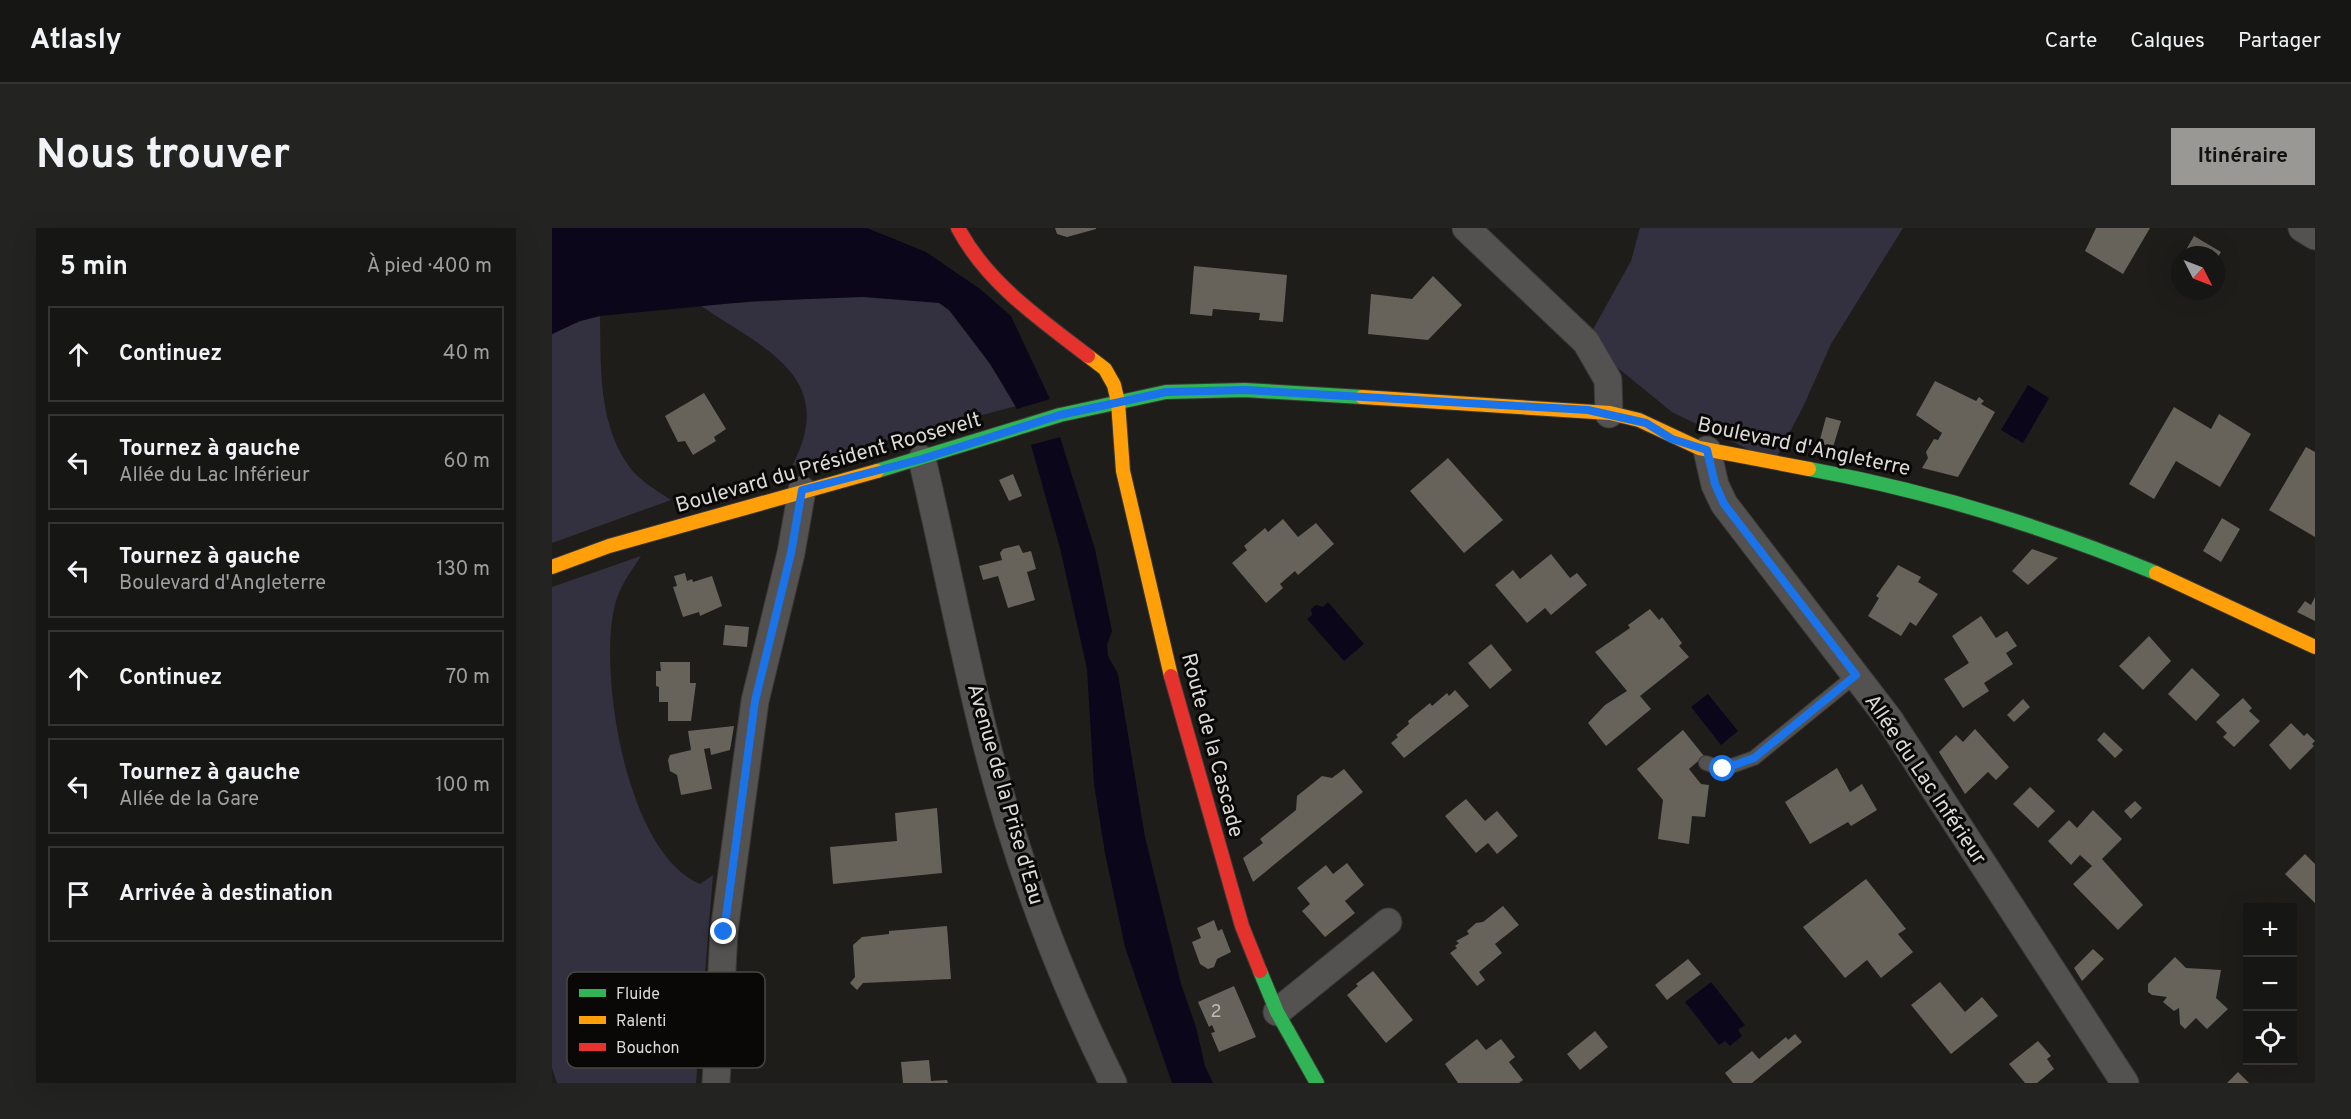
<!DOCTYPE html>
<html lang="fr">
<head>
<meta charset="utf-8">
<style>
  body { margin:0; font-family:Overpass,sans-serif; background:#232322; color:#f1f3f6 }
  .controls { position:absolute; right:18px; bottom:18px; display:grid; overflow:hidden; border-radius:0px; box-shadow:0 6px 24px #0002 }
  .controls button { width:54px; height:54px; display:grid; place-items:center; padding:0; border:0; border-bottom:2px solid #353534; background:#161614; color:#f1f3f6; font:30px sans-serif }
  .compass { position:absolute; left:1619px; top:18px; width:54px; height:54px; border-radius:50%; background:#161614; box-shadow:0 6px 24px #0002; rotate:132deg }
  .stop { position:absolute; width:18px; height:18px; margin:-14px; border:4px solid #1a73e8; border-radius:50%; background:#fff }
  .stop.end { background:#1a73e8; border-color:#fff; box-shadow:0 2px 6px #0008 }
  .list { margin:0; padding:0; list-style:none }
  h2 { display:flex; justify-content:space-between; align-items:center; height:78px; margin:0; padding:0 24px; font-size:26px }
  h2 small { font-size:20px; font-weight:400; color:#9e9fa0 }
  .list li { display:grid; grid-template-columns:39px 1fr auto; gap:18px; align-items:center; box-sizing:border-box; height:96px; margin:0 12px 12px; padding:0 12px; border:2px solid #353534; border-radius:0px }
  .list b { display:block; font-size:22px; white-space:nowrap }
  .list p { margin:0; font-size:20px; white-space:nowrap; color:#9e9fa0 }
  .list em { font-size:20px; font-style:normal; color:#9e9fa0 }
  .icon { flex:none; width:33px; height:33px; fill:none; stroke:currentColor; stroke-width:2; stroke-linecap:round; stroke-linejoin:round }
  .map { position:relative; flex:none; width:1763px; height:855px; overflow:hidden; border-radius:0px }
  header { display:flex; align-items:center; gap:36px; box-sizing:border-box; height:84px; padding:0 30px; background:#161614; border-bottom:2px solid #353534 }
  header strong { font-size:28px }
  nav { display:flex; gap:33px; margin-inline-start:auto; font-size:21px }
  .intro { display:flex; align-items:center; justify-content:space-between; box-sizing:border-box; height:144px; padding:0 36px }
  h1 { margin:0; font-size:42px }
  .button { padding:15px 27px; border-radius:0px; background:#999894; color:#111; font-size:21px; font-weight:700 }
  main { display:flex; gap:36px; padding:0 36px }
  aside { flex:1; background:#161614; border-radius:0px; box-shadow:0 6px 24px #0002 }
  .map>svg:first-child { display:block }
  .green { fill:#33313f }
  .water { fill:#0c061b }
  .building { fill:#67635b }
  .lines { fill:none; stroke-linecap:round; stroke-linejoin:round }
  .lane-casing { stroke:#3a3937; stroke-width:16 }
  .street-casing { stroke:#3a3937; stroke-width:29 }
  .fast-casing { stroke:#3a3937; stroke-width:16 }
  .slow-casing { stroke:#3a3937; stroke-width:16 }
  .jam-casing { stroke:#3a3937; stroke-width:16 }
  .lane { stroke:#535250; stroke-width:14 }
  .street { stroke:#535250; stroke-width:27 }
  .fast { stroke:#30b455; stroke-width:14 }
  .slow { stroke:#ff9f0a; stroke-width:14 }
  .jam { stroke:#e5322d; stroke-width:14 }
  .route { stroke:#1a73e8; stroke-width:8 }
  .labels { text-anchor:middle; stroke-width:6; stroke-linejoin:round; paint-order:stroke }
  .number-label { font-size:18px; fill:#bebcb7 }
  .street-label { font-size:21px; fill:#dbdad6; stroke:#090806 }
  .key { fill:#090806; stroke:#484744; stroke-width:1.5 }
  .key-label { font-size:16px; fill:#dbdad6 }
</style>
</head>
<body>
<header>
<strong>Atlasly</strong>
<nav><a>Carte</a><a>Calques</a><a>Partager</a></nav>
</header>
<div class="intro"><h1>Nous trouver</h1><a class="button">Itinéraire</a></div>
<main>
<aside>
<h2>5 min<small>À pied · 400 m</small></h2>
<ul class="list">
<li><svg class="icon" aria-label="ahead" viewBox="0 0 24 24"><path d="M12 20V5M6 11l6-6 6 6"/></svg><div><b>Continuez</b></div><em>40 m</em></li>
<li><svg class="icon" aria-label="left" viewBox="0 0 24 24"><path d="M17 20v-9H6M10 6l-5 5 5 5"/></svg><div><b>Tournez à gauche</b><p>Allée du Lac Inférieur</p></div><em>60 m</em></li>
<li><svg class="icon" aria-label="left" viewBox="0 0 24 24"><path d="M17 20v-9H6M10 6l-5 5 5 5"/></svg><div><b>Tournez à gauche</b><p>Boulevard d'Angleterre</p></div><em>130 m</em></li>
<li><svg class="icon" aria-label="ahead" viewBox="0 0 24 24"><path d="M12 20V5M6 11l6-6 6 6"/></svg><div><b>Continuez</b></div><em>70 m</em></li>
<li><svg class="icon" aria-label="left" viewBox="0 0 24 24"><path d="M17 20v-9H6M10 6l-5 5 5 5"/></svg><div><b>Tournez à gauche</b><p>Allée de la Gare</p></div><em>100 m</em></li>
<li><svg class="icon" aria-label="arrive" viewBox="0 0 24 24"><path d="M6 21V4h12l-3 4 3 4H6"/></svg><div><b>Arrivée à destination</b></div></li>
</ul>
</aside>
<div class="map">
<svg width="1763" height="855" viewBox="0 0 1763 855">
  <rect width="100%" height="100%" fill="#1e1d1a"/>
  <g class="green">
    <polygon points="1088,0 1351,0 1279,116 1251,179 1222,234 1120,184 1034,114 1079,33"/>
    <path d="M285,69c25,0 80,-3 102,6 19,7 65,83 77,103l-224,60c48,-91 -31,-118 -92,-161z"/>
    <path d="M48,88c1,50 -2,106 28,149 10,15 28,25 43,35l-119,43v-209l28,-13z"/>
    <path d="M89,328c-11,17 -23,32 -27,53 -15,69 13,245 86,275l13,-9 -17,208h-139l-5,-15v-481z"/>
  </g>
  <g class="water">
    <polygon points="0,0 315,0 374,24 428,61 459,88 498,171 465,181 439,137 397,82 387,75 311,69 203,73 48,88 28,93 0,106"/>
    <polygon points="1476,157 1497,170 1471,215 1449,202"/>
    <polygon points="508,209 543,321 560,403 555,417 556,428 566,446 593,609 629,756 644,799 653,838 661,855 620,855 573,719 553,625 542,556 535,441 508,320 479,217"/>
    <polygon points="776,374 812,416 792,433 755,391 760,387 759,381 764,377 771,379"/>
    <polygon points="1156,466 1186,503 1169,517 1139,479"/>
    <polygon points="1159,754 1193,797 1186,802 1190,808 1178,818 1173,813 1167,817 1133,774"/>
  </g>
  <g class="building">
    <polygon points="503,0 544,0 544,1 515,9 505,6"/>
    <polygon points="1544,0 1598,0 1571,46 1533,23"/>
    <polygon points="1642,8 1669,24 1664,32 1664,27 1631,27"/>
    <polygon points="642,38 735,47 731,94 707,92 708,85 661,81 660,88 638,86"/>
    <polygon points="881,48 910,77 876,112 816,106 819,66 860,71"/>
    <polygon points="1383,153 1424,173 1427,169 1432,173 1429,176 1443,184 1406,249 1370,240 1376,230 1374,224 1382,211 1386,212 1390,205 1364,187"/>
    <polygon points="152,165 174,201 162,209 164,213 141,227 133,213 126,214 113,188"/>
    <polygon points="1622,179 1659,201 1667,186 1699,206 1668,259 1624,233 1602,271 1577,256"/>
    <polygon points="1274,189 1289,193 1281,219 1267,215"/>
    <polygon points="1754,219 1763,224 1763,309 1717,282"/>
    <polygon points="896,230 951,292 912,325 858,263"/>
    <polygon points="461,246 470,268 457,273 447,252"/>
    <polygon points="1670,290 1688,301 1669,334 1651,323"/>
    <polygon points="731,291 746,309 764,295 782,316 746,347 743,343 728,356 731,360 714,375 680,335 695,322 692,318 713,300 716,304"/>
    <polygon points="467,317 471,325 479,323 484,341 475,344 483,372 456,380 446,348 431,352 427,338 450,332 448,325 451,321"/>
    <polygon points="1480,321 1506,330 1476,357 1460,343"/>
    <polygon points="999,326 1018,350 1025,345 1035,357 999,387 993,380 975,395 943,357 961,342 968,351"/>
    <polygon points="1346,337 1369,349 1366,354 1386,366 1364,398 1358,394 1349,408 1316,388 1327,370 1324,368"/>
    <polygon points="133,345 135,353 140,351 141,354 160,348 170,378 148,388 147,384 131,389 121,359 125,358 122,348"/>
    <polygon points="1763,369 1763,393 1745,384 1753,373 1759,377"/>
    <polygon points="1098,381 1107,392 1110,389 1130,415 1127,418 1137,429 1088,468 1099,481 1054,518 1036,495 1053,477 1075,463 1043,424 1078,400 1076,397"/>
    <polygon points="1429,388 1444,410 1455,403 1465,418 1454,425 1461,436 1432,455 1437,463 1411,480 1392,451 1417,435 1400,408"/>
    <polygon points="173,397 197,399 195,419 171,417"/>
    <polygon points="1597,408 1619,433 1591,462 1567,438"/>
    <polygon points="939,416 960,442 938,461 916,435"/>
    <polygon points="108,434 138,434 138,455 144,455 139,493 116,493 116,474 107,474 107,459 104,458 104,443 109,443"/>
    <polygon points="1640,440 1668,467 1644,493 1616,466"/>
    <polygon points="903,462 917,478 852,530 839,515 846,509 844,507 857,496 856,493 878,475 880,478 895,465 897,468"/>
    <polygon points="1691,470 1700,480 1697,483 1708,493 1682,519 1671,509 1675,505 1664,494"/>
    <polygon points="1471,471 1478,479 1462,494 1455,487"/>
    <polygon points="1739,495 1752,508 1755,505 1763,513 1760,516 1762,518 1738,542 1717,517"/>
    <polygon points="182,498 178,522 159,527 158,520 152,521 160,561 129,567 125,547 118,543 116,532 118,527 139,522 136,503"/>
    <polygon points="1423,501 1457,539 1444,552 1436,544 1413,566 1387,524 1404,507 1411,514"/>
    <polygon points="1131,502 1152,528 1137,541 1149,556 1157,557 1153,589 1140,588 1137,616 1106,611 1111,572 1085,541"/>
    <polygon points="1552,504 1571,522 1563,530 1545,512"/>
    <polygon points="1285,540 1298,564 1310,556 1325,582 1299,598 1296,594 1258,616 1233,574"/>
    <polygon points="792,541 811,564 701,654 691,630 711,615 708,611 744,582 745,568 770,548 780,550"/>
    <polygon points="1478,559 1503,583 1486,600 1461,576"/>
    <polygon points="914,571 933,593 945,583 966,608 945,626 936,615 924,625 893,588"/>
    <polygon points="1583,573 1590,580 1579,591 1572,583"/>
    <polygon points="385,580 390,645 281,656 278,619 345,613 343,585"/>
    <polygon points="1541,582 1570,611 1550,631 1591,677 1566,702 1521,656 1540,638 1528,627 1519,637 1496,613 1517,592 1525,600"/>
    <polygon points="1753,626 1763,636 1763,675 1733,646"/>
    <polygon points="795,635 812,657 793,673 803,685 773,709 750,683 758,676 745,660 774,637 781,646"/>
    <polygon points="1314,651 1354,701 1346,706 1361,724 1329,750 1315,732 1293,750 1251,699"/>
    <polygon points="951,678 967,697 943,716 950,725 927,744 933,752 925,758 898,725 905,720 903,718 907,715 904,713 917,706 915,703 924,695 931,694"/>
    <polygon points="662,692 666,703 670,701 679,724 665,731 662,739 656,741 648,736 640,714 649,710 645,700"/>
    <polygon points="395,698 399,751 311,755 305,762 298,755 303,749 301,717 310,709 337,706 337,703"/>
    <polygon points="1541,721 1552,731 1530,753 1522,740"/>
    <polygon points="1623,729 1634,740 1669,742 1664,770 1676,781 1655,801 1644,790 1633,801 1628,796 1627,780 1622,783 1611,774 1615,769 1600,767 1596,764 1596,756"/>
    <polygon points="1136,731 1149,746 1115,772 1103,757"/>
    <polygon points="821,743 861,792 834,815 795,767 806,758 804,756"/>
    <polygon points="1388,754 1413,784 1430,769 1446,788 1399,826 1359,777"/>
    <polygon points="682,758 704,809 667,824 659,805 663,804 660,797 657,799 646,774"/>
    <polygon points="1043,803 1056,819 1028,842 1015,826"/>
    <polygon points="1243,806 1250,814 1200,855 1181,855 1173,845 1200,823 1207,831 1234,809 1236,812"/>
    <polygon points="925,811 934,822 949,811 963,829 957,834 971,852 967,855 906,855 893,836"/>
    <polygon points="1486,813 1499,828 1495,831 1502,841 1485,855 1473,855 1457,836"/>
    <polygon points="377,832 379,853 395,852 396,855 351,855 349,834"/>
    <polygon points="1686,844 1697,855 1675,855"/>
  </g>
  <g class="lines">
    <defs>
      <polyline id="lane" points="1154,535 1171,541 1202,530 1304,447"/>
      <g id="street">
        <polyline points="914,0 1034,114 1056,152 1057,186"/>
        <polyline points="1750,0 1763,8"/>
        <polyline points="1155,222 1163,257 1172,276 1337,491 1573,855"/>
        <path d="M370,231c22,93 40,187 63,279 30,118 74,237 128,345"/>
        <polyline points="725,784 836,694"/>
        <polyline points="164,855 172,704 203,473 239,325 250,262"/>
      </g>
      <g id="fast">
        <path d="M1257,241c121,22 234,57 347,104"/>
        <polyline points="325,243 508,187 614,164 693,162 810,169"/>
        <polyline points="708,743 725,784 765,855"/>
      </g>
      <g id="slow">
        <polyline points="536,128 553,141 562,157 566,174 571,243 619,448"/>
        <polyline points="810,169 1058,185 1087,192 1147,220 1257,241"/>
        <polyline points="0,339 57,318 325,243"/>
        <polyline points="1604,345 1763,419"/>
      </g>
      <g id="jam">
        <path d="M406,0c29,55 82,91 130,128"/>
        <polyline points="619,448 690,698 708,743"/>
      </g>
    </defs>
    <use href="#lane" class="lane-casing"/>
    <use href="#street" class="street-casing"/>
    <use href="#fast" class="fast-casing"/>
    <use href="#slow" class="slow-casing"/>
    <use href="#jam" class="jam-casing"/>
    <use href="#lane" class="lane"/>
    <use href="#street" class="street"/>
    <use href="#fast" class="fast"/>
    <use href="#slow" class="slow"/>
    <use href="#jam" class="jam"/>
  </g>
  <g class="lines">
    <polyline class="route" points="172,704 203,473 239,325 250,262 370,231 508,187 614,164 693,162 1036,182 1094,195 1120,211 1155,222 1163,256 1172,276 1304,447 1202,530 1171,541"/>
  </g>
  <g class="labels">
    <g class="number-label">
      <text x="664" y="789">2</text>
    </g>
    <g class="street-label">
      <text transform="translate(1252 218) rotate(12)" y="7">Boulevard d'Angleterre</text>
      <text transform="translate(276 234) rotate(-16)" y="7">Boulevard du Président Roosevelt</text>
      <text transform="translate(661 517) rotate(75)" y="7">Route de la Cascade</text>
      <text transform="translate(1374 551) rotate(56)" y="7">Allée du Lac Inférieur</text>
      <text transform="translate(454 566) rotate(74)" y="7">Avenue de la Prise d'Eau</text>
    </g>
  </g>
  <rect x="15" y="744" width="198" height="96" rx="9" class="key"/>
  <rect x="27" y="761" width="27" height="8" fill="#30b455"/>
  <rect x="27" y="788" width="27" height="8" fill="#ff9f0a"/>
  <rect x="27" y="815" width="27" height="8" fill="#e5322d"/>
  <g class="key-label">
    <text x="64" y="771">Fluide</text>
    <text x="64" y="798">Ralenti</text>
    <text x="64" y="825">Bouchon</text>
  </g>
</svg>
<div class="controls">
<button>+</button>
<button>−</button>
<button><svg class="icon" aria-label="locate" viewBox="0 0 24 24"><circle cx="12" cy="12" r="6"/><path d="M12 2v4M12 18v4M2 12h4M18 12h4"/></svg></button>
</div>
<svg class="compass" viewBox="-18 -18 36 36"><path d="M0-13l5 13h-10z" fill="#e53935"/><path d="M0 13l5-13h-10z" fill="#9e9fa0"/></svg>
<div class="stop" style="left:1171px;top:541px"></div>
<div class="stop end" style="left:172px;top:704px"></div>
</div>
</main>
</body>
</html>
